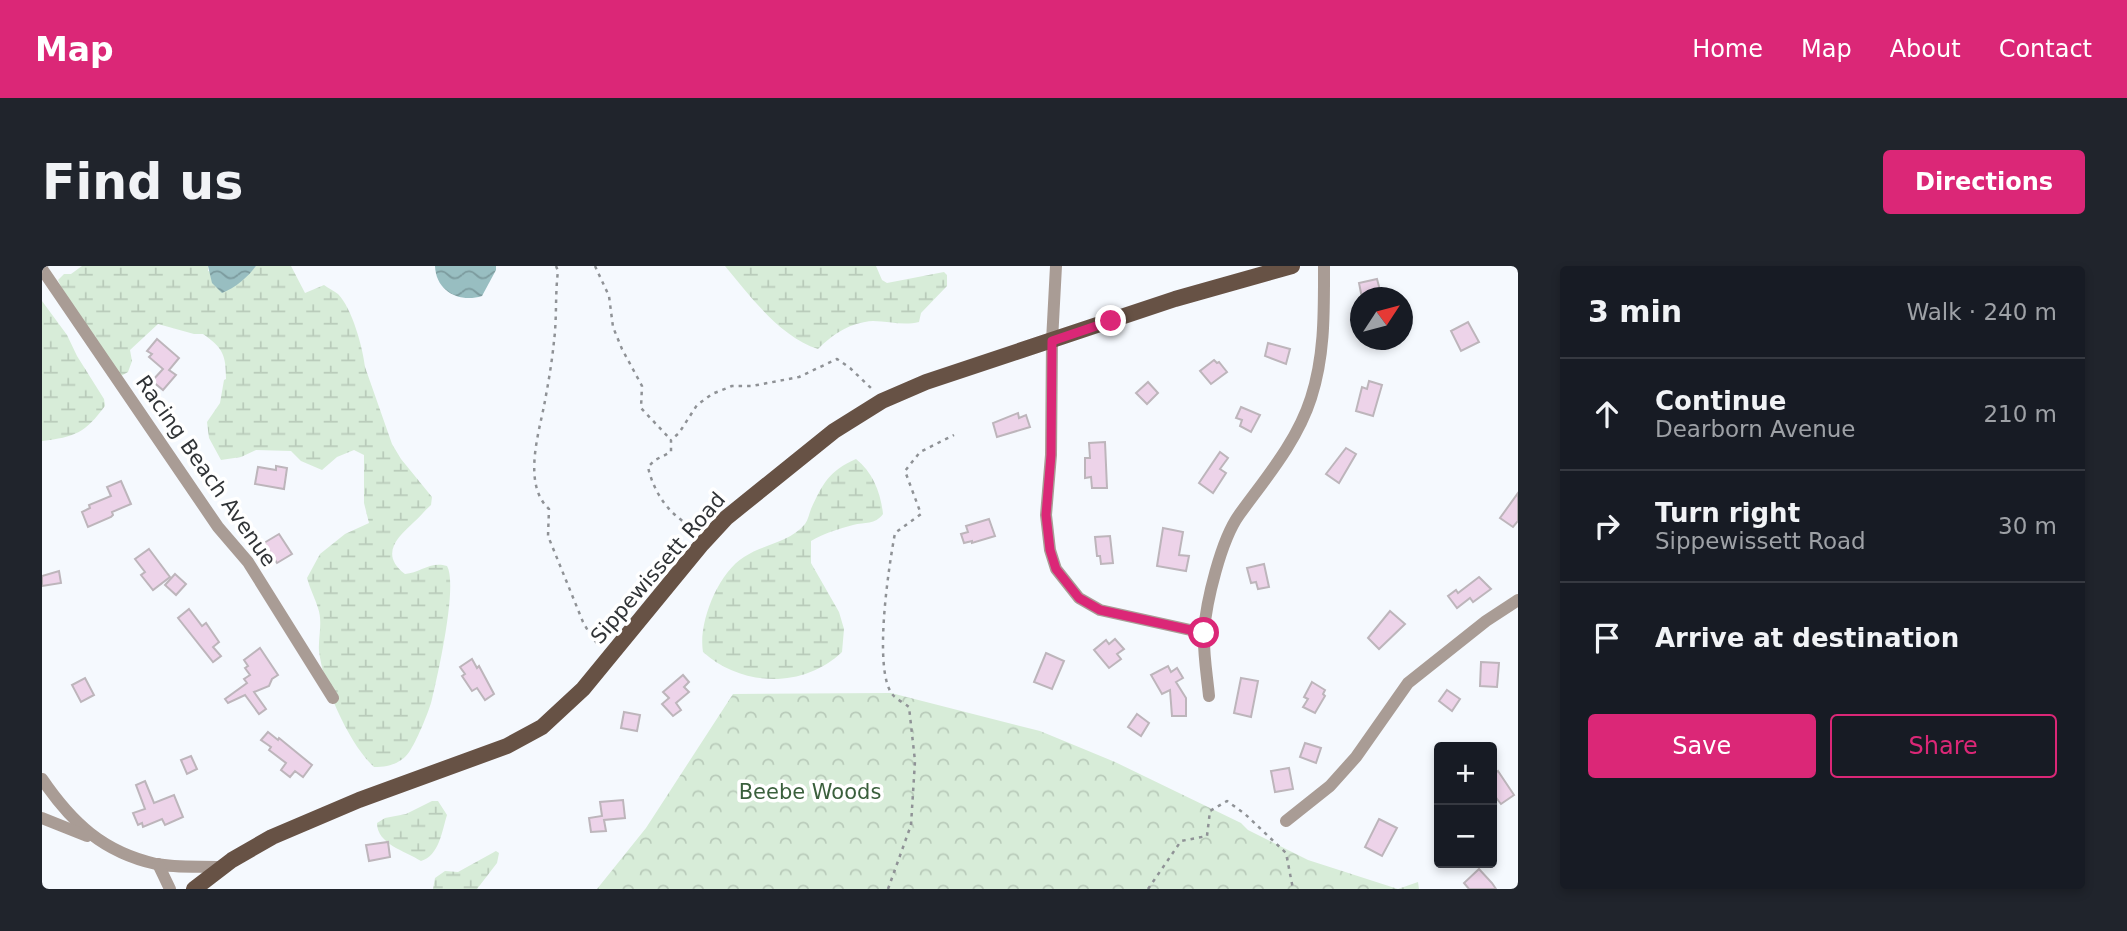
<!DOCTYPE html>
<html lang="en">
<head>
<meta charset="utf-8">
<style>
  body { margin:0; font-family:"DejaVu Sans",sans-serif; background:#20242c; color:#f1f3f6 }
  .controls { position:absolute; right:21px; bottom:21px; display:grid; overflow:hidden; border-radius:7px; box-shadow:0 4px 10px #0003 }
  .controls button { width:63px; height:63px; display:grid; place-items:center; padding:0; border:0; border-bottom:2px solid #363941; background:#171b24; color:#f1f3f6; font:35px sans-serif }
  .compass { position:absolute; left:1308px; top:21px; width:63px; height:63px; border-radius:50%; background:#171b24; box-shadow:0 4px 10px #0003; rotate:54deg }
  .stop { position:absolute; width:21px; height:21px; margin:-16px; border:5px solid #db2777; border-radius:50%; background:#fff }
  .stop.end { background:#db2777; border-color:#fff; box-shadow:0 2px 7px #0008 }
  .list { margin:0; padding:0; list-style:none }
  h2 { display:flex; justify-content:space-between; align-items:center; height:91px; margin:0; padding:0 28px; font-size:30px }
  h2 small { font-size:23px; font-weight:400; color:#9ea1a6 }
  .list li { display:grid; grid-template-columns:46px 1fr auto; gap:21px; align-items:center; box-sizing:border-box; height:112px; padding:0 28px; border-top:2px solid #363941 }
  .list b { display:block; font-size:26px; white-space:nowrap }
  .list p { margin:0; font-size:23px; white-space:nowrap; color:#9ea1a6 }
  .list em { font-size:23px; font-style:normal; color:#9ea1a6 }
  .actions { display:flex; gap:14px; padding:21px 28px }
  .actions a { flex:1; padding:16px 0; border:2px solid #db2777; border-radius:7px; text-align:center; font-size:24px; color:#db2777 }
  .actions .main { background:#db2777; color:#fff }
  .icon { flex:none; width:38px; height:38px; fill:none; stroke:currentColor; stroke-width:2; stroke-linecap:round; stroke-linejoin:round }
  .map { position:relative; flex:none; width:1476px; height:623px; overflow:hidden; border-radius:7px }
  header { display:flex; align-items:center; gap:42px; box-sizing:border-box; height:98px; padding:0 35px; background:#db2777; color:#fff }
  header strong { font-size:33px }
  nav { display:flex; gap:38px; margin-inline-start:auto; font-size:24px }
  .intro { display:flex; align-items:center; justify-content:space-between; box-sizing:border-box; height:168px; padding:0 42px }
  h1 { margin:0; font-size:49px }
  .button { padding:18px 32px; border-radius:7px; background:#db2777; color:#fff; font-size:24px; font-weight:700 }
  main { display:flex; gap:42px; padding:0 42px }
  aside { flex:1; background:#171b24; border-radius:7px; box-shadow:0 4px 10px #0003 }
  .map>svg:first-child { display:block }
  .forest { fill:url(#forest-crowns) }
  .wetland { fill:url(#wetland-marsh) }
  .water { fill:url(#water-waves) }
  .building { fill:#edd3e9; stroke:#bdb5bb; stroke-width:2 }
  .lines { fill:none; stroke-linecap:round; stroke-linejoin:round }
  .path { stroke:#8f9296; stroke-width:2.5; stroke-dasharray:3.5 5; stroke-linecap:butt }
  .minor { stroke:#a99c95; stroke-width:12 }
  .major { stroke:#675245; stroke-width:16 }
  .route { stroke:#db2777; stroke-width:9 }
  .labels { text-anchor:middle; stroke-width:7; stroke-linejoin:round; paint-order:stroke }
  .street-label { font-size:21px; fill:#303336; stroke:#fff }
  .park-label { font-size:21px; fill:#3a5f3c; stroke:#fff }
</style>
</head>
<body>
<header>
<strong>Map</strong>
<nav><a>Home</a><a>Map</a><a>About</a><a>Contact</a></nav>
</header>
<div class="intro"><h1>Find us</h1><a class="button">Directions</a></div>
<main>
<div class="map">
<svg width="1476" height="623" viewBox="0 0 1476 623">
  <defs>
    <pattern id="forest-crowns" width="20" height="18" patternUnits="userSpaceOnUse" patternTransform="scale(1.75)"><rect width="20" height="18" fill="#d7ecd8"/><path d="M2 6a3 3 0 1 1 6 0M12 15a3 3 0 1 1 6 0" fill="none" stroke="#b9cbba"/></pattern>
    <pattern id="wetland-marsh" width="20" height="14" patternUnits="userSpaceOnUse" patternTransform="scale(1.75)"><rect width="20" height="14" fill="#d7ecd8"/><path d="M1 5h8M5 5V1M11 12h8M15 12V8" fill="none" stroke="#b9cbba"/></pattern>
    <pattern id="water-waves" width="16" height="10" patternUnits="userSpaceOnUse" patternTransform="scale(1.75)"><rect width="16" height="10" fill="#98bec1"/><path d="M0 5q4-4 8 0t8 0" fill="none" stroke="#7c9b9e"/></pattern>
  </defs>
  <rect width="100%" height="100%" fill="#f5f9fe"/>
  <polygon class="forest" points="849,427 998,465 1073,496 1199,557 1206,564 1266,594 1356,623 1376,616 1377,623 555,623 604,562 691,428"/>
  <g class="wetland">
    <path d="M40,0h126v5l34,9 14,-14h35l14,27 19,-8c4,3 10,6 14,9 14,14 25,54 27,73l27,77 9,15 31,38 -1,8c-6,5 -11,12 -17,17 -16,15 -35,32 -9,52 15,-1 25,-13 42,-8 11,19 -9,108 -15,133 -2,10 -15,41 -21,50 -8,14 -21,18 -37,18 -25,-23 -51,-82 -55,-116 -1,-13 4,-29 -1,-43 -3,-10 -8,-19 -11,-30l13,-24 25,-20 24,-11 -5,-20v-48l-10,-5 -17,7 -15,13 -21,-9 -10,-10 -35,-1 -15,7 -20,3 -12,-22 -2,-16 13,-19 4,-23 2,-1c0,-24 -3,-31 -23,-45h-9l-36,-10 -28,26 2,11 -4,11 -7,4c-20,-33 -48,-60 -63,-96l6,-6h7z"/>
    <path d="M683,0h151l6,14 5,3 57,-11 3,3v11l-26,27 -2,9c-16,4 -30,-1 -46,-1 -22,1 -40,13 -55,28 -38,-12 -68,-53 -93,-83z"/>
    <path d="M0,35l25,34 10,21 27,43 1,7c-20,27 -30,31 -63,35z"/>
    <path d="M814,193c17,13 25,35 27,55 -8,11 -18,8 -30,11 -14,4 -29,8 -42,16v22l28,49 5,17 -2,23c-39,37 -100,35 -139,0 -5,-29 15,-79 41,-95 19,-13 45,-14 61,-33 3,-4 4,-10 6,-15 12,-26 18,-38 45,-50z"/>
    <path d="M390,535h6l9,14c-5,16 -8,41 -26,46 -16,-10 -44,-17 -44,-38l8,-5 21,-4z"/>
    <polygon points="454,585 457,587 455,597 435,623 391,623 393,612 403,605 416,606"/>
  </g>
  <g class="water">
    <path d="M166,0h48c-8,11 -21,22 -34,27l-10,-10z"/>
    <path d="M393,0h61v4l-14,26c-22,7 -46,-4 -47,-30z"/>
  </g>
  <g class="building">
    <polygon points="1335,13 1339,28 1320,32 1317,17"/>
    <polygon points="1426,56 1437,76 1419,85 1409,65"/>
    <polygon points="115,73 137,92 127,104 134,109 121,124 110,115 121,103 107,91 110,88 105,85"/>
    <polygon points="1226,77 1248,83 1244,98 1223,90"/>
    <polygon points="1172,94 1175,97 1177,96 1185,106 1169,118 1158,105"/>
    <polygon points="1327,115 1340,119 1331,150 1314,145 1320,121 1325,123"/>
    <polygon points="1106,116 1116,127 1105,138 1094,127"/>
    <polygon points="1199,141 1218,149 1209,166 1198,160 1200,154 1194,152"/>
    <polygon points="976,147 977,152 984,149 988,161 955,171 951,157"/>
    <polygon points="1063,176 1065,222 1050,222 1049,211 1043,212 1043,192 1048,192 1047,177"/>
    <polygon points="1304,182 1314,188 1297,217 1284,208"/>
    <polygon points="1178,186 1186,192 1178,203 1184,207 1171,227 1157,217"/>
    <polygon points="234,200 245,202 242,223 213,218 216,201 234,204"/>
    <polygon points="79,215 89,238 70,246 71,249 69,251 46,261 40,246 48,242 47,239 69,230 65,221"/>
    <polygon points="1476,227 1476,255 1471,261 1458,252"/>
    <polygon points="947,253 953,270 930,277 930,275 922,277 919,268 926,266 924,260"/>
    <polygon points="1121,262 1141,266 1137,289 1147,290 1144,305 1115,300"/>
    <polygon points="237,268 250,288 235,297 222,277"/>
    <polygon points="1068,270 1071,297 1059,298 1058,290 1055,290 1053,271"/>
    <polygon points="107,283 128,311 111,324 99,309 103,306 93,293"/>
    <polygon points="1222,298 1227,321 1216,323 1214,316 1209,317 1205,302"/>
    <polygon points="17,305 19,317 0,320 0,310"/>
    <polygon points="133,308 144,318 134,329 123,319"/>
    <polygon points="1437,311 1449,323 1431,336 1428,332 1415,342 1406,330 1414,324 1416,327"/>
    <polygon points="147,343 160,360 164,357 177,376 171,381 179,390 171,396 136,352"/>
    <polygon points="1348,345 1363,358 1337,383 1326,372"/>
    <polygon points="1073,373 1082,383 1075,388 1079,393 1067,402 1052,384 1064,374 1067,378"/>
    <polygon points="218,382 236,409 230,413 227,420 212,426 224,443 217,448 203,429 186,437 183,433 205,417 202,413 208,409 203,402 206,400 202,394"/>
    <polygon points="1004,387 1022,395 1010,423 992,416"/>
    <polygon points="430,393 435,402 437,400 452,428 443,434 435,422 430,425 420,410 423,408 418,401"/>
    <polygon points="1439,396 1457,397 1455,421 1438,420"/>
    <polygon points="1126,400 1129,406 1135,402 1141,412 1134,416 1144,432 1144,450 1130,450 1128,424 1120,428 1109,409"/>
    <polygon points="641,409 647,416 642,421 647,426 634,437 639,444 631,450 620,438 627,432 621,426"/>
    <polygon points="43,412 52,429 39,436 30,419"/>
    <polygon points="1199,412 1216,415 1209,451 1192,447"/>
    <polygon points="1270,416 1283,424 1281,428 1283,430 1273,447 1261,441 1266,433 1262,431"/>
    <polygon points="1405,424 1418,433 1410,445 1397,435"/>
    <polygon points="582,446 598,449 595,465 579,462"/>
    <polygon points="1095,448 1107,457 1099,470 1086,461"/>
    <polygon points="226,466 236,474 237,472 270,499 261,511 253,505 248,511 239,504 244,497 227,484 229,481 219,474"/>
    <polygon points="1263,477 1279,482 1274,497 1258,491"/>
    <polygon points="149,490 155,503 145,508 139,494"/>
    <polygon points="1247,502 1251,523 1233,526 1229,505"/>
    <polygon points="1456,505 1472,529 1459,538 1455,533 1450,537 1450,509"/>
    <polygon points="103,515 112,537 132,529 141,551 123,559 120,553 101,561 100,557 96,559 91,547 103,543 94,519"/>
    <polygon points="581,534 583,552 562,554 564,565 549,566 547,552 560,550 558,536"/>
    <polygon points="1337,553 1355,562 1340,590 1323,581"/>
    <polygon points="346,576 348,591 327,595 324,579"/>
    <polygon points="1437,603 1450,617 1454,623 1427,623 1422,617"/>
  </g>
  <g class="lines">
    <g class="path">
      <path d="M514,0l2,5c-3,23 -1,47 -4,70 -2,21 -6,44 -10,65 -6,30 -21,79 5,103l-1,27 35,86 9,16 8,8"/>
      <polyline points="553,0 567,30 571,61 580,83 600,120 599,142 629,174"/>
      <path d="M655,263c-26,-11 -43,-35 -49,-62l7,-7 16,-8v-12l8,-7 18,-28 15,-11 20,-8h20l47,-9 38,-18 13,9 23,22"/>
      <path d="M846,623l23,-64 4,-64 -6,-54c-5,-4 -13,-8 -17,-13 -19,-26 -3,-129 3,-161l26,-19 -16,-43 15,-19 34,-17"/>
      <polyline points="1106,623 1139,575 1165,570 1168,545 1185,535 1203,548 1244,587 1251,623"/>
    </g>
    <g class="minor">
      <polyline points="1014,0 1010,75 1009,189 1004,249 1008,284 1014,303 1037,332 1058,344 1162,367"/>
      <polyline points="0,3 176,261 206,296 291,432"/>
      <path d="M1167,430c-2,-21 -6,-43 -5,-64 2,-30 17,-92 35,-117 26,-36 58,-73 72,-117 14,-43 13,-87 13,-132"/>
      <path d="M0,513c30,44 61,73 114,85 21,4 44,2 65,3"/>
      <polyline points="0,552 45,570"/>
      <polyline points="1244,555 1288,520 1314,491 1366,417 1444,355 1476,334"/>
      <polyline points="116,598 128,623"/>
    </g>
    <polyline class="major" points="152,623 190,594 230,571 317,534 465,480 500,461 541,423 660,278 684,252 792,165 840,135 884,116 1133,33 1250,0"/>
  </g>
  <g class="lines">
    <polyline class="route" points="1069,55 1010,75 1009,189 1004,249 1008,284 1014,303 1037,332 1058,344 1162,367"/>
  </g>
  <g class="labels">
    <g class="street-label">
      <text transform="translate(164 205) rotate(55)" y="7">Racing Beach Avenue</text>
      <text transform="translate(616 302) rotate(-49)" y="7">Sippewissett Road</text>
    </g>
    <g class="park-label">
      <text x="768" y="533">Beebe Woods</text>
    </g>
  </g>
</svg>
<div class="controls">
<button>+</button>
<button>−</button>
</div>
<svg class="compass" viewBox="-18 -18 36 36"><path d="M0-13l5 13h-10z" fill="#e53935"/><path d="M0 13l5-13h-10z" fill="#9ea1a6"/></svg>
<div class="stop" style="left:1162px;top:367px"></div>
<div class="stop end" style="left:1069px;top:55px"></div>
</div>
<aside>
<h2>3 min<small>Walk · 240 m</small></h2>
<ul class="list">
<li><svg class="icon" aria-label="ahead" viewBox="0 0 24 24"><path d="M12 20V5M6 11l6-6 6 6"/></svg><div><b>Continue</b><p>Dearborn Avenue</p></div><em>210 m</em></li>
<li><svg class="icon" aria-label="right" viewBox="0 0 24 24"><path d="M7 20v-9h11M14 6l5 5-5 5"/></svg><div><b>Turn right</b><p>Sippewissett Road</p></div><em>30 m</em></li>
<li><svg class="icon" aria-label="arrive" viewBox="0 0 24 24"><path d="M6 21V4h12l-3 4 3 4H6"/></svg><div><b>Arrive at destination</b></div></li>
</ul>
<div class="actions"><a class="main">Save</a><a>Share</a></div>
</aside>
</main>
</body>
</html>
